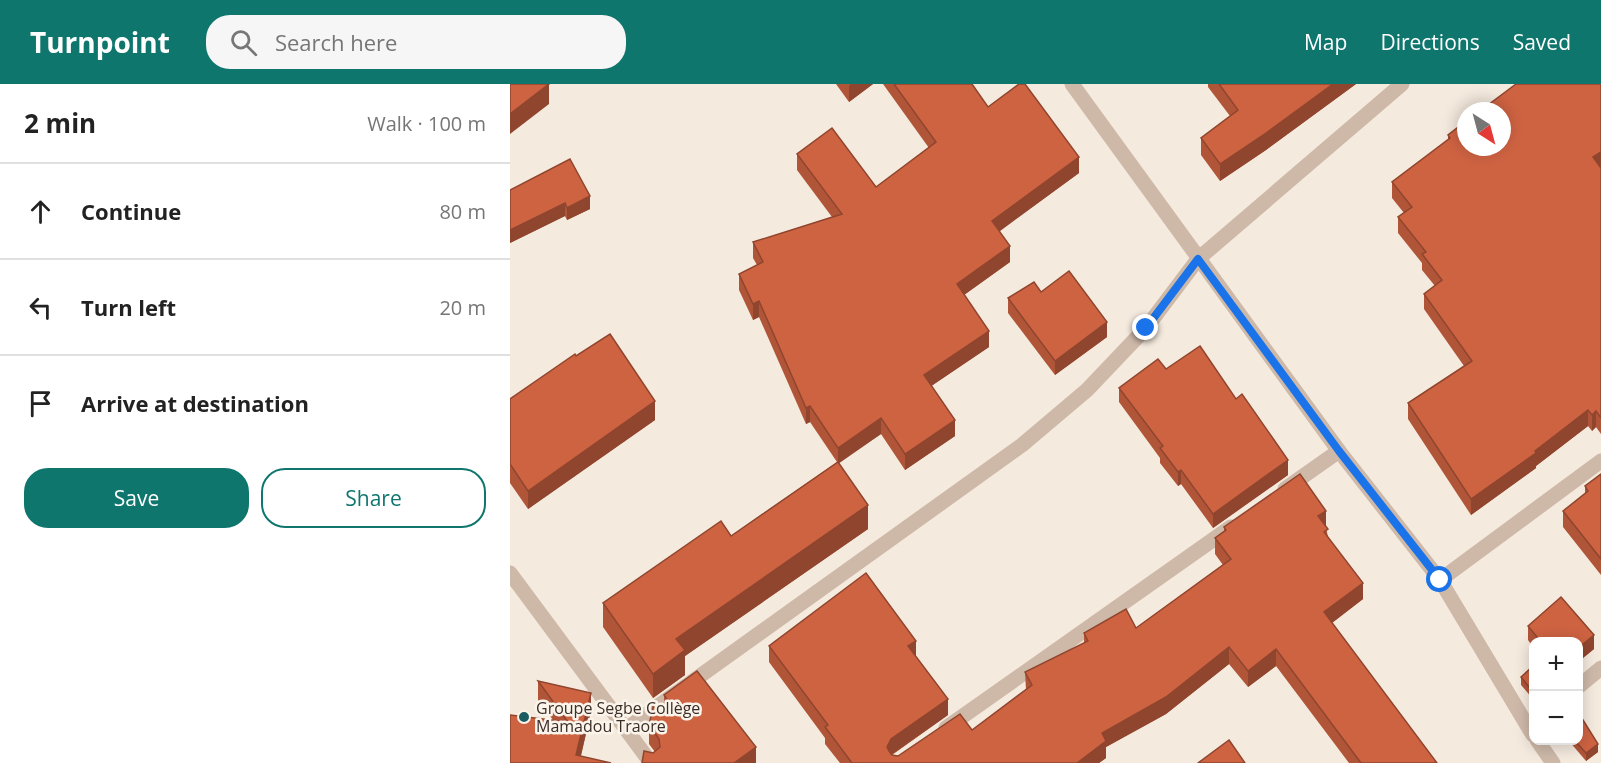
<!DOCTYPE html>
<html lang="en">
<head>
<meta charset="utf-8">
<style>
  body { margin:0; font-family:"Open Sans",sans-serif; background:#f6f6f6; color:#222 }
  .controls { position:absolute; right:18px; bottom:18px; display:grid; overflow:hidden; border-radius:12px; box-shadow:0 3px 15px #0003 }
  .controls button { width:54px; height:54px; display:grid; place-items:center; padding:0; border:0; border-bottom:2px solid #e0e0e0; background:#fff; color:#222; font:30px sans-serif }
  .compass { position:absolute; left:947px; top:18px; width:54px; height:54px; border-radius:50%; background:#fff; box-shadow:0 3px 15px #0003; rotate:144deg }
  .stop { position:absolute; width:18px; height:18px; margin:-14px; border:4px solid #1a73e8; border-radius:50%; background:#fff }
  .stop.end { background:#1a73e8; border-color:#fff; box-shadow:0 2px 6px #0008 }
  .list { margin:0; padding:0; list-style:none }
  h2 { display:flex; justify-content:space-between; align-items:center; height:78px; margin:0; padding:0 24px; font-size:26px }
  h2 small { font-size:20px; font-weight:400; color:#767676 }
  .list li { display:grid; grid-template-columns:39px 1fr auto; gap:18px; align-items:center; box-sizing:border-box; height:96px; padding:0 24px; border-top:2px solid #e0e0e0 }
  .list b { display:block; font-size:22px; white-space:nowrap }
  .list em { font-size:20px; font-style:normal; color:#767676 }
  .actions { display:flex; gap:12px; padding:18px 24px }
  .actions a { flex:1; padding:14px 0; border:2px solid #0f766e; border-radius:24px; text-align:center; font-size:21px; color:#0f766e }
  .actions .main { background:#0f766e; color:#fff }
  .icon { flex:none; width:33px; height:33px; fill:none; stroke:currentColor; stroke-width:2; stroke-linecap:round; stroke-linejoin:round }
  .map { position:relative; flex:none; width:1091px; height:679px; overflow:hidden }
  header { display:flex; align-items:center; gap:36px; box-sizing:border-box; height:84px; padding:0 30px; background:#0f766e; color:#fff }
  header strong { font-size:28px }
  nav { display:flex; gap:33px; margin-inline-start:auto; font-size:21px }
  .search { width:420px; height:54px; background:#f6f6f6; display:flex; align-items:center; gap:15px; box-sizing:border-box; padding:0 21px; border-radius:24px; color:#767676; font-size:22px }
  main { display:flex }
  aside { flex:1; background:#fff }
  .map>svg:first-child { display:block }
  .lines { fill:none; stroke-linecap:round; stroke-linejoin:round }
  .minor { stroke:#ceb9a9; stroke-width:15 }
  .wall { fill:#b15539 }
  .shaded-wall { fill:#90452e }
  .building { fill:#ce6342; stroke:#90452e; stroke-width:1.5 }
  .route { stroke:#1a73e8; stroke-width:8 }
  .poi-dot { fill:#1b5c60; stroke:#fbf4eb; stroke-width:2 }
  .labels { text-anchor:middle; stroke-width:5; stroke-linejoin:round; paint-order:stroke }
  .poi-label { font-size:16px; fill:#3b2e29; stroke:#fbf4eb; text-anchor:start }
</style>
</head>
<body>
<header>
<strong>Turnpoint</strong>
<div class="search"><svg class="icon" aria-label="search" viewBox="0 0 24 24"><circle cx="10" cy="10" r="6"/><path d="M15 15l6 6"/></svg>Search here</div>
<nav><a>Map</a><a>Directions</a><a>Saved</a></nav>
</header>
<main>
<aside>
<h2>2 min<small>Walk · 100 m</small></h2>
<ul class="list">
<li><svg class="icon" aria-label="ahead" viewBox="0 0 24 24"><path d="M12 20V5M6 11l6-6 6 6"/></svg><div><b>Continue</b></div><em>80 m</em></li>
<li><svg class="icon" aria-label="left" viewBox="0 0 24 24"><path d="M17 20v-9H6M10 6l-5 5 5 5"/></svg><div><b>Turn left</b></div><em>20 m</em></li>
<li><svg class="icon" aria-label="arrive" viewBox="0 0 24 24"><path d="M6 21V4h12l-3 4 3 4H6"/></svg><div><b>Arrive at destination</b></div></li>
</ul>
<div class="actions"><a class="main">Save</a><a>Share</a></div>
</aside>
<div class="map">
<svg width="1091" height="679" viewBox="0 0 1091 679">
  <rect width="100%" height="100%" fill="#f5eade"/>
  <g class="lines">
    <g class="minor">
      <polyline points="562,0 829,367 930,496 1023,651"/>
      <polyline points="775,405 829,367"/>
      <polyline points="0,489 141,679"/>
      <polyline points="930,496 1091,377"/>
      <polyline points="1068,603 1091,584"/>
      <polyline points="436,644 721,443"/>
      <polyline points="116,645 512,361 577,306 636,244 688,175 892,0"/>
      <polyline points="1027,656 1043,679"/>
    </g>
  </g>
  <g class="wall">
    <polygon points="326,0 363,0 339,18"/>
    <polygon points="373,0 462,0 478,23 569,89 489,147 500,178 454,211 479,263 421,302 445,352 395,386 371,350 328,379 358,445 175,572 175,591 143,614 93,543 93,519 221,452 327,378 300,338 296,340 249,233 243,236 229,206 229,190 247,181 243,174 243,158 322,133 287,86 287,70 366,103 419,64"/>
    <polygon points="698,0 846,0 756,66 710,97 691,71 691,54 720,32 698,3"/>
    <polygon points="1091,0 1091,350 1086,343 1082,347 1078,342 1026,382 1026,384 961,431 898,335 898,319 954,282 914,225 914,210 925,202 912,186 912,179 888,149 888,133 894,129 882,114 882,98 938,56 938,51"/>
    <polygon points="0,106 80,125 57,136 55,132 0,159"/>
    <polygon points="498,214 597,253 545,291 498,229"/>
    <polygon points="66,272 145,336 18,425 0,399 0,315"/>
    <polygon points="656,285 778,391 703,444 671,400 668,402 650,379 650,374 609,318 609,304"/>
    <polygon points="1091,390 1091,491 1053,443 1053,427 1075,410 1075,402"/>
    <polygon points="714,443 816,443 818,453 853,515 822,539 927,679 839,679 766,582 738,603 719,580 656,630 596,663 596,674 589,679 330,679 315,660 315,654 259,578 259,562 406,573 438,631 382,671 388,672 462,646 516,606 515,588 574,559 574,549 626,544 713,481 705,470 705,454 714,447"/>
    <polygon points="1051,513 1084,551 1084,565 1068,578 1068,558 1023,558 1023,563 1018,556 1018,542"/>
    <polygon points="1023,582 1023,615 1011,601 1011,593"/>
    <polygon points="28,597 81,628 71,672 0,679 43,636 28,616"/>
    <polygon points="154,611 246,679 143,669 145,668 139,660 139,641 154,625"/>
    <polygon points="1059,657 1068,657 1088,668 1076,677"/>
  </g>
  <g class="shaded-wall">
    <polygon points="39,0 39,20 0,50 0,30"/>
    <polygon points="341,0 363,0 339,18 339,2"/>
    <polygon points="823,0 846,0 756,66 710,97 710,80"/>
    <polygon points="1091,68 1091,84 1083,73"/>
    <polygon points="569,73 569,89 482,153 482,137"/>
    <polygon points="80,112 80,125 57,136 57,124"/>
    <polygon points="55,119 55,132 0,159 0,146"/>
    <polygon points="500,162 500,178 447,216 447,200"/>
    <polygon points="249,217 249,233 243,236 243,220"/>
    <polygon points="597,238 597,253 545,291 545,277"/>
    <polygon points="479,247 479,263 414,307 414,291"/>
    <polygon points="145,317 145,336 18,425 18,407"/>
    <polygon points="300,322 300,338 296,340 296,324"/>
    <polygon points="1078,326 1078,342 1026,382 1026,384 961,431 961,415"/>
    <polygon points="1086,327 1086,343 1082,347 1082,331"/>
    <polygon points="371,334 371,350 328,380 328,364"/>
    <polygon points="445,336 445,352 395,386 395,370"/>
    <polygon points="778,376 778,391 703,444 703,430"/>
    <polygon points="671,386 671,400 668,402 668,388"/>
    <polygon points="358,421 358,445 175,572 175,591 143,614 143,590 166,555"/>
    <polygon points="816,427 816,443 808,432"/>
    <polygon points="853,499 853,515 814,545 814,528"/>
    <polygon points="1084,551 1084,565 1068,578 1068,564"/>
    <polygon points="406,557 406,573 398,562"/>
    <polygon points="719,563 719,580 656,630 596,663 596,674 589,679 567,679 592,649"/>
    <polygon points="766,565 766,582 738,603 738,587"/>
    <polygon points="81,609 81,628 69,679 66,671"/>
    <polygon points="438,615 438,631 381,671 377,679 377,663 381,655"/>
    <polygon points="1088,660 1088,668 1076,677 1076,669"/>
    <polygon points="246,663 246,679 224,679"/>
  </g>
  <g class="building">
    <polygon points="0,0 39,0 0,30"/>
    <polygon points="384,0 462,0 478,23 509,0 515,0 569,73 482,137 500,162 447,200 479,247 414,291 445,336 395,370 371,334 328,364 300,322 296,324 249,217 243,220 229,190 253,178 243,158 332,130 287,70 322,44 366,103 426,58"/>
    <polygon points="709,0 823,0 756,49 710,80 691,54 728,26"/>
    <polygon points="1006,0 1091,0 1091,68 1083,73 1091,84 1091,334 1086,327 1082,331 1078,326 1025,367 1026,369 961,415 898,319 962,277 914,210 932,196 912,170 916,168 888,133 902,123 882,98 940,54 938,51 956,37 956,63 992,63 992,27 970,27"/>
    <polygon points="60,75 80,112 57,124 55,119 0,146 0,106"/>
    <polygon points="559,187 597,238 545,277 498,214 524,198 531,208"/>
    <polygon points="100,250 145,317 18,407 0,380 0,315 65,270 66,272"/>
    <polygon points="690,262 726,315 732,310 778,376 703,430 671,386 668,388 650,364 653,362 609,304 648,275 656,285"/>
    <polygon points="328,378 358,421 166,555 175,566 143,590 93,519 211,437 221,452"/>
    <polygon points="790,390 816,427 808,432 818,445 814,448 853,499 814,528 927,679 851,679 766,565 738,587 719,563 656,613 592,649 596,657 567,679 342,679 315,643 318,641 259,562 356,489 406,557 398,562 438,615 381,655 377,663 379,667 382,671 388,672 450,630 462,646 522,601 515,588 578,557 574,549 616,525 626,544 721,475 705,454 716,446 714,443"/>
    <polygon points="1091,390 1091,475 1053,427 1078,407 1075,402"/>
    <polygon points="1051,513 1084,551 1068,564 1068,558 1031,558 1018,542"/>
    <polygon points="1023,582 1023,608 1011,593"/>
    <polygon points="187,587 246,663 224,679 132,679 134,667 143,669 150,663 149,655 139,641 143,623 166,628 154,611"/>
    <polygon points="28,597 81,609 66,671 101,679 0,679 0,631 58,638"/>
    <polygon points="1068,628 1088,660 1076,669 1065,657 1068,657"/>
    <polygon points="719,656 735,679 688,679"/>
  </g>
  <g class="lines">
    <polyline class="route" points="636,244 688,175 829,367 930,496"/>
  </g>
  <circle class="poi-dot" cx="14" cy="633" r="6"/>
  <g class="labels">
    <g class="poi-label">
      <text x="26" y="630">Groupe Segbe Collège<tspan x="26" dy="18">Mamadou Traore</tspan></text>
    </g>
  </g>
</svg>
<div class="controls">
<button>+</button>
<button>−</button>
</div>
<svg class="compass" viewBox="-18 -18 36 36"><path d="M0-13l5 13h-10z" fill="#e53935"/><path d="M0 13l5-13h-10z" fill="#767676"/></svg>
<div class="stop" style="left:930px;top:496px"></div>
<div class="stop end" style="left:636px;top:244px"></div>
</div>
</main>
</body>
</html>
